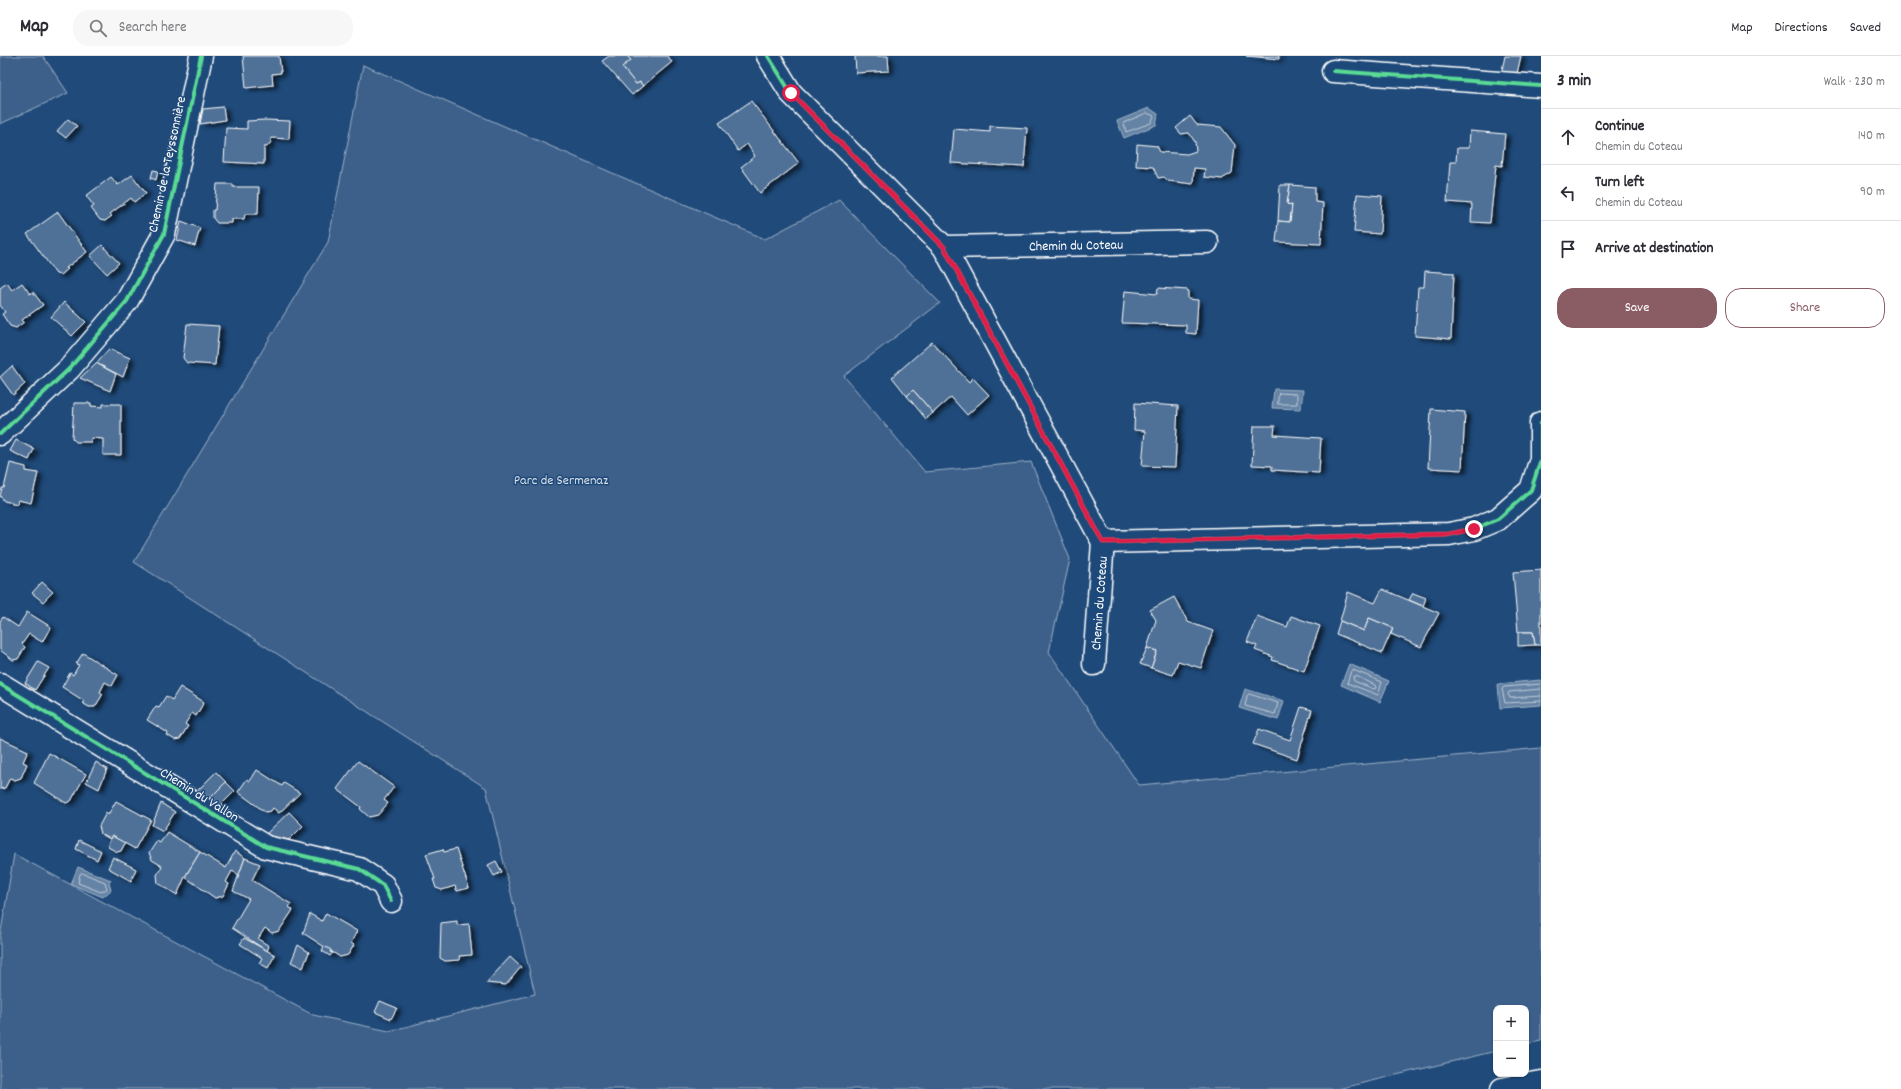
<!DOCTYPE html>
<html lang="en">
<head>
<meta charset="utf-8">
<style>
  body { margin:0; font-family:Dekko,sans-serif; background:#f7f7f7; color:#2b2b33 }
  .controls { position:absolute; right:12px; bottom:12px; display:grid; overflow:hidden; border-radius:8px; box-shadow:0 1px 3px #0004 }
  .controls button { width:36px; height:36px; display:grid; place-items:center; padding:0; border:0; border-bottom:1px solid #e1e1e2; background:#fff; color:#2b2b33; font:20px sans-serif }
  .stop { position:absolute; width:12px; height:12px; margin:-9px; border:3px solid #e11d48; border-radius:50%; background:#fff }
  .stop.end { background:#e11d48; border-color:#fff; box-shadow:0 1px 4px #0008 }
  .list { margin:0; padding:0; list-style:none }
  h2 { display:flex; justify-content:space-between; align-items:center; height:52px; margin:0; padding:0 16px; font-size:17px }
  h2 small { font-size:13px; font-weight:400; color:#7c7c81 }
  .list li { display:grid; grid-template-columns:26px 1fr auto; gap:12px; align-items:center; box-sizing:border-box; height:56px; padding:0 16px; border-top:1px solid #e1e1e2 }
  .list b { display:block; font-size:15px; white-space:nowrap }
  .list p { margin:0; font-size:13px; white-space:nowrap; color:#7c7c81 }
  .list em { font-size:13px; font-style:normal; color:#7c7c81 }
  .actions { display:flex; gap:8px; padding:12px 16px }
  .actions a { flex:1; padding:9px 0; border:1px solid #8a5d65; border-radius:16px; text-align:center; font-size:14px; color:#8a5d65 }
  .actions .main { background:#8a5d65; color:#fff }
  .icon { flex:none; width:22px; height:22px; fill:none; stroke:currentColor; stroke-width:2; stroke-linecap:round; stroke-linejoin:round }
  .map { position:relative; flex:none; width:1541px; height:1033px; overflow:hidden }
  header { display:flex; align-items:center; gap:24px; box-sizing:border-box; height:56px; padding:0 20px; background:#fff; border-bottom:1px solid #e1e1e2 }
  header strong { font-size:19px }
  nav { display:flex; gap:22px; margin-inline-start:auto; font-size:14px }
  .search { width:280px; height:36px; background:#f7f7f7; display:flex; align-items:center; gap:10px; box-sizing:border-box; padding:0 14px; border-radius:16px; color:#7c7c81; font-size:15px }
  main { display:flex }
  aside { flex:1; background:#fff }
  .map>svg:first-child { display:block }
  .green { fill:#3c618b; stroke:#9eb0c5 }
  .water { fill:#6583a4; stroke:#a3b5c8 }
  .lines { fill:none; stroke-linecap:round; stroke-linejoin:round }
  .shore { stroke:#c1cddb; stroke-width:1 }
  .building { fill:#507197; stroke:#fff; filter:url(#shadow) }
  .street-casing { stroke:#fff; stroke-width:25 }
  .highway-casing { stroke:#fff; stroke-width:25 }
  .street { stroke:#1f4a7a; stroke-width:22 }
  .highway { stroke:#1f4a7a; stroke-width:22 }
  .cycleway-casing { stroke:#1f4a7a; stroke-width:6 }
  .cycleway { stroke:#5adb95; stroke-width:4 }
  .route { stroke:#e11d48; stroke-width:5 }
  .labels { text-anchor:middle; stroke-width:3; stroke-linejoin:round; paint-order:stroke }
  .street-label { font-size:14px; fill:#fff; stroke:#1f4a7a }
  .park-label { font-size:14px; fill:#d8dfe8; stroke:#1f4a7a }
</style>
</head>
<body>
<header>
<strong>Map</strong>
<div class="search"><svg class="icon" aria-label="search" viewBox="0 0 24 24"><circle cx="10" cy="10" r="6"/><path d="M15 15l6 6"/></svg>Search here</div>
<nav><a>Map</a><a>Directions</a><a>Saved</a></nav>
</header>
<main>
<div class="map">
<svg width="1541" height="1033" viewBox="0 0 1541 1033">
  <defs>
    <filter id="shadow"><feDropShadow dx="4.5" dy="2.5" stdDeviation="2" flood-color="#0009"/></filter>
  </defs>
  <rect width="100%" height="100%" fill="#1f4a7a"/>
  <filter id="ink" filterUnits="userSpaceOnUse"><feTurbulence type="fractalNoise" baseFrequency=".025" numOctaves="2"/><feDisplacementMap in="SourceGraphic" scale="8" xChannelSelector="R" yChannelSelector="G"/><feConvolveMatrix kernelMatrix="1 2 1 2 8 2 1 2 1" color-interpolation-filters="sRGB"/></filter>
  <g filter="url(#ink)">
    <g class="green">
      <polygon points="0,0 43,0 68,37 0,68"/>
      <polygon points="363,9 765,183 839,144 940,247 844,320 925,416 1031,406 1070,503 1049,596 1139,729 1541,692 1541,985 1526,988 1526,952 1496,952 1496,995 1338,1033 0,1033 0,881 14,798 313,959 389,975 535,938 486,732 134,506 328,186"/>
    </g>
    <g class="water">
      <polygon points="1149,52 1158,58 1156,69 1124,82 1117,65"/>
      <polygon points="1274,333 1303,334 1301,353 1272,352"/>
      <polygon points="1349,608 1389,625 1380,646 1341,629"/>
      <polygon points="1541,624 1541,649 1500,652 1498,628"/>
      <polygon points="1245,633 1284,645 1278,664 1239,652"/>
      <polygon points="78,811 111,824 109,827 111,834 103,841 71,828"/>
    </g>
    <g class="lines">
      <g class="shore">
        <polygon points="1147,57 1154,60 1151,67 1126,76 1124,67"/>
        <polygon points="1279,337 1297,338 1297,348 1278,348"/>
        <polygon points="1353,614 1382,626 1378,639 1347,627 1351,615"/>
        <polygon points="1356,620 1375,629 1376,632 1374,633 1354,625 1353,621"/>
        <polyline points="1541,628 1504,631 1502,633 1505,647 1541,645"/>
        <polyline points="1541,633 1509,636 1508,638 1510,642 1541,640"/>
        <polygon points="1249,638 1278,647 1275,658 1245,650 1247,640"/>
        <polygon points="82,817 105,826 107,833 101,836 78,827 80,818"/>
      </g>
    </g>
    <g class="building">
      <polygon points="243,0 279,0 281,17 272,18 273,29 246,32"/>
      <polygon points="609,0 627,0 631,4 622,11 636,28 640,26 643,30 632,39 602,5"/>
      <polygon points="627,0 667,0 672,6 643,30 640,26 636,28 622,11 631,4"/>
      <polygon points="855,0 888,0 889,15 856,17"/>
      <polygon points="1246,0 1279,0 1279,3"/>
      <polygon points="1505,0 1521,0 1516,22 1501,19"/>
      <polygon points="751,45 799,107 760,137 741,111 755,100 747,88 738,95 719,67"/>
      <polygon points="223,51 225,64 200,68 203,53"/>
      <polygon points="1190,60 1197,69 1221,71 1235,89 1232,117 1222,123 1204,121 1205,113 1194,112 1193,128 1168,125 1164,121 1158,122 1153,111 1136,110 1137,88 1157,90 1160,96 1187,98 1196,95 1195,86 1189,77 1181,78 1176,72"/>
      <polygon points="68,63 77,70 66,82 57,75"/>
      <polygon points="265,64 290,65 289,83 271,82 271,86 267,91 264,91 264,108 224,106 226,72 247,73 247,65"/>
      <polygon points="990,70 1027,72 1024,111 951,107 954,73 990,76"/>
      <polygon points="1470,75 1505,78 1502,110 1496,109 1490,167 1471,166 1472,148 1447,146 1450,106 1456,106 1457,92 1469,92"/>
      <polygon points="153,114 158,115 156,124 151,122"/>
      <polygon points="132,119 146,137 134,146 131,142 110,158 112,160 105,165 100,164 91,152 94,150 86,140 111,121 118,129"/>
      <polygon points="217,128 233,128 233,131 259,131 258,158 245,158 244,163 232,163 232,167 217,167 213,162 213,154 215,154"/>
      <polygon points="1280,129 1290,129 1287,148 1292,149 1290,166 1278,165"/>
      <polygon points="1290,129 1315,131 1315,146 1323,147 1321,188 1276,186 1278,165 1290,166 1292,149 1287,148"/>
      <polygon points="1357,138 1382,140 1380,178 1354,176"/>
      <polygon points="58,156 87,196 66,212 68,213 61,219 56,218 27,178"/>
      <polygon points="181,165 200,172 195,190 177,184"/>
      <polygon points="102,189 119,207 107,218 90,200"/>
      <polygon points="1425,215 1454,217 1451,283 1415,280 1418,231 1424,231"/>
      <polygon points="7,227 12,234 22,227 30,238 33,236 43,249 22,264 24,266 16,272 10,270 2,258 5,256 0,249 0,232"/>
      <polygon points="1158,232 1188,234 1188,243 1198,244 1196,278 1186,277 1186,269 1122,267 1125,235 1157,238"/>
      <polygon points="64,246 86,266 72,280 51,261"/>
      <polygon points="187,268 219,270 215,309 187,307 183,302"/>
      <polygon points="932,286 969,326 973,322 989,339 967,359 951,341 933,357 913,334 907,340 892,321"/>
      <polygon points="109,293 130,302 123,321 96,307"/>
      <polygon points="96,307 116,318 110,335 80,322"/>
      <polygon points="12,310 25,328 13,339 0,321"/>
      <polygon points="913,334 933,357 926,363 907,340"/>
      <polygon points="74,347 91,347 91,350 103,351 103,348 121,348 121,399 103,399 103,383 91,382 91,386 76,386 72,382"/>
      <polygon points="1135,347 1178,350 1175,411 1142,410 1145,375 1134,374"/>
      <polygon points="1431,353 1465,356 1462,414 1428,412"/>
      <polygon points="1254,370 1275,370 1274,379 1321,382 1319,417 1272,414 1272,410 1252,409"/>
      <polygon points="16,384 34,393 29,404 10,395"/>
      <polygon points="10,407 26,411 26,415 38,417 31,447 18,444 17,448 4,445 0,440 2,432 4,432"/>
      <polygon points="1541,514 1541,589 1535,589 1533,576 1518,576 1513,516"/>
      <polygon points="42,526 53,536 43,546 32,537"/>
      <polygon points="1382,533 1439,557 1421,591 1391,578 1393,572 1369,562 1364,575 1340,565 1348,536 1375,547"/>
      <polygon points="1413,537 1426,542 1423,550 1409,544"/>
      <polygon points="1174,541 1188,566 1213,575 1201,612 1178,605 1173,619 1151,612 1157,595 1147,592 1156,564 1150,554"/>
      <polygon points="27,556 51,571 42,586 29,578 22,588 25,591 18,603 13,604 0,594 0,565 3,561 18,571"/>
      <polygon points="1257,560 1287,571 1291,560 1320,570 1304,615 1272,604 1273,601 1255,594 1257,590 1247,586"/>
      <polygon points="1369,562 1393,572 1382,597 1336,578 1340,565 1364,575"/>
      <polygon points="1518,576 1533,576 1535,589 1518,590"/>
      <polygon points="1147,592 1157,595 1151,612 1140,608"/>
      <polygon points="83,597 118,619 112,630 105,626 100,636 103,638 95,651 89,651 82,647 84,645 62,631 70,617 73,619 79,609 76,608"/>
      <polygon points="38,606 49,612 35,634 25,627"/>
      <polygon points="180,631 204,646 196,660 192,657 185,668 188,670 180,683 175,684 167,679 168,677 147,664 156,650 159,651 166,640 172,644"/>
      <polygon points="1301,651 1312,654 1297,703 1253,688 1259,673 1290,684"/>
      <polygon points="0,682 28,695 23,706 27,708 21,722 15,724 10,722 5,732 0,733"/>
      <polygon points="49,697 86,718 71,745 66,747 34,727"/>
      <polygon points="358,705 394,731 384,744 388,747 378,759 369,761 360,753 361,751 337,733"/>
      <polygon points="96,706 107,713 99,733 86,726"/>
      <polygon points="257,714 282,730 284,727 300,737 279,757 273,752 271,755 265,756 238,736 247,723 250,725"/>
      <polygon points="216,716 226,726 208,744 196,736"/>
      <polygon points="226,726 235,735 219,751 208,744"/>
      <polygon points="116,745 151,764 135,793 112,780 110,783 101,778 99,770 106,757 108,759"/>
      <polygon points="161,747 175,756 163,775 152,769"/>
      <polygon points="289,756 303,770 289,784 265,779"/>
      <polygon points="167,776 200,796 185,821 177,839 158,827 157,819 162,810 152,804 149,797 157,785 160,787"/>
      <polygon points="112,780 125,787 121,795 117,796 108,791 108,788"/>
      <polygon points="79,784 101,795 97,804 76,793"/>
      <polygon points="443,793 444,796 456,793 469,832 457,835 455,830 442,834 436,832 433,823 435,823 426,798"/>
      <polygon points="235,795 245,802 239,819 232,815 226,826 229,828 223,840 215,842 185,821 200,796 226,812"/>
      <polygon points="113,801 136,813 131,825 108,812"/>
      <polygon points="245,802 260,808 252,824 291,848 289,851 293,854 279,875 272,877 265,872 258,883 269,890 267,895 232,872 249,843 233,835"/>
      <polygon points="496,805 502,816 494,820 488,809"/>
      <polygon points="326,857 357,875 351,887 354,889 348,899 340,901 303,877 310,858 322,865"/>
      <polygon points="457,865 457,869 469,868 472,899 459,900 460,904 445,905 440,902 441,867"/>
      <polygon points="244,882 275,899 268,912 259,907 262,902 240,888"/>
      <polygon points="298,889 309,896 303,912 291,906"/>
      <polygon points="324,890 331,894 330,896 333,897 330,900 322,895"/>
      <polygon points="510,901 521,911 506,929 486,927"/>
      <polygon points="380,945 397,952 391,963 375,956"/>
    </g>
    <g class="lines">
      <defs>
        <g id="street">
          <polyline points="768,0 791,37 944,191 1103,486 1449,478 1474,473 1498,463 1531,434 1541,403 1541,367"/>
          <polyline points="1333,15 1541,30"/>
          <path id="s1" d="M944,191l263,-5"/>
          <polyline points="0,378 69,313 127,245 164,178 201,0"/>
          <path id="s2" d="M1094,608l9,-122"/>
          <polyline points="0,628 266,791 359,813 383,829 391,845"/>
        </g>
        <polyline id="highway" points="1502,1033 1541,1026"/>
      </defs>
      <use href="#street" class="street-casing"/>
      <use href="#highway" class="highway-casing"/>
      <use href="#street" class="street"/>
      <use href="#highway" class="highway"/>
      <defs>
        <g id="cycleway">
          <polyline points="768,0 791,37 944,191 1103,486 1449,478 1474,473 1498,463 1531,434 1541,403 1541,367"/>
          <polyline points="1333,15 1541,30"/>
          <polyline points="0,378 69,313 127,245 164,178 201,0"/>
          <polyline points="0,628 266,791 359,813 383,829 391,845"/>
        </g>
      </defs>
      <use href="#cycleway" class="cycleway-casing"/>
      <use href="#cycleway" class="cycleway"/>
    </g>
  </g>
  <g class="lines" filter="url(#ink)">
    <polyline class="route" points="791,37 944,191 1103,486 1449,478 1474,473"/>
  </g>
  <g class="labels">
    <g class="street-label">
      <text transform="translate(166 108) rotate(-78)" y="5">Chemin de la Teyssonnière</text>
      <text dy="5" stroke="none"><textPath href="#s1" startOffset="132">Chemin du Coteau</textPath></text>
      <text dy="5" stroke="none"><textPath href="#s2" startOffset="61">Chemin du Coteau</textPath></text>
      <text transform="translate(200 738) rotate(32)" y="5">Chemin du Vallon</text>
    </g>
    <g class="park-label">
      <text x="561" y="428">Parc de Sermenaz</text>
    </g>
  </g>
</svg>
<div class="controls">
<button>+</button>
<button>−</button>
</div>
<div class="stop" style="left:791px;top:37px"></div>
<div class="stop end" style="left:1474px;top:473px"></div>
</div>
<aside>
<h2>3 min<small>Walk · 230 m</small></h2>
<ul class="list">
<li><svg class="icon" aria-label="ahead" viewBox="0 0 24 24"><path d="M12 20V5M6 11l6-6 6 6"/></svg><div><b>Continue</b><p>Chemin du Coteau</p></div><em>140 m</em></li>
<li><svg class="icon" aria-label="left" viewBox="0 0 24 24"><path d="M17 20v-9H6M10 6l-5 5 5 5"/></svg><div><b>Turn left</b><p>Chemin du Coteau</p></div><em>90 m</em></li>
<li><svg class="icon" aria-label="arrive" viewBox="0 0 24 24"><path d="M6 21V4h12l-3 4 3 4H6"/></svg><div><b>Arrive at destination</b></div></li>
</ul>
<div class="actions"><a class="main">Save</a><a>Share</a></div>
</aside>
</main>
</body>
</html>
